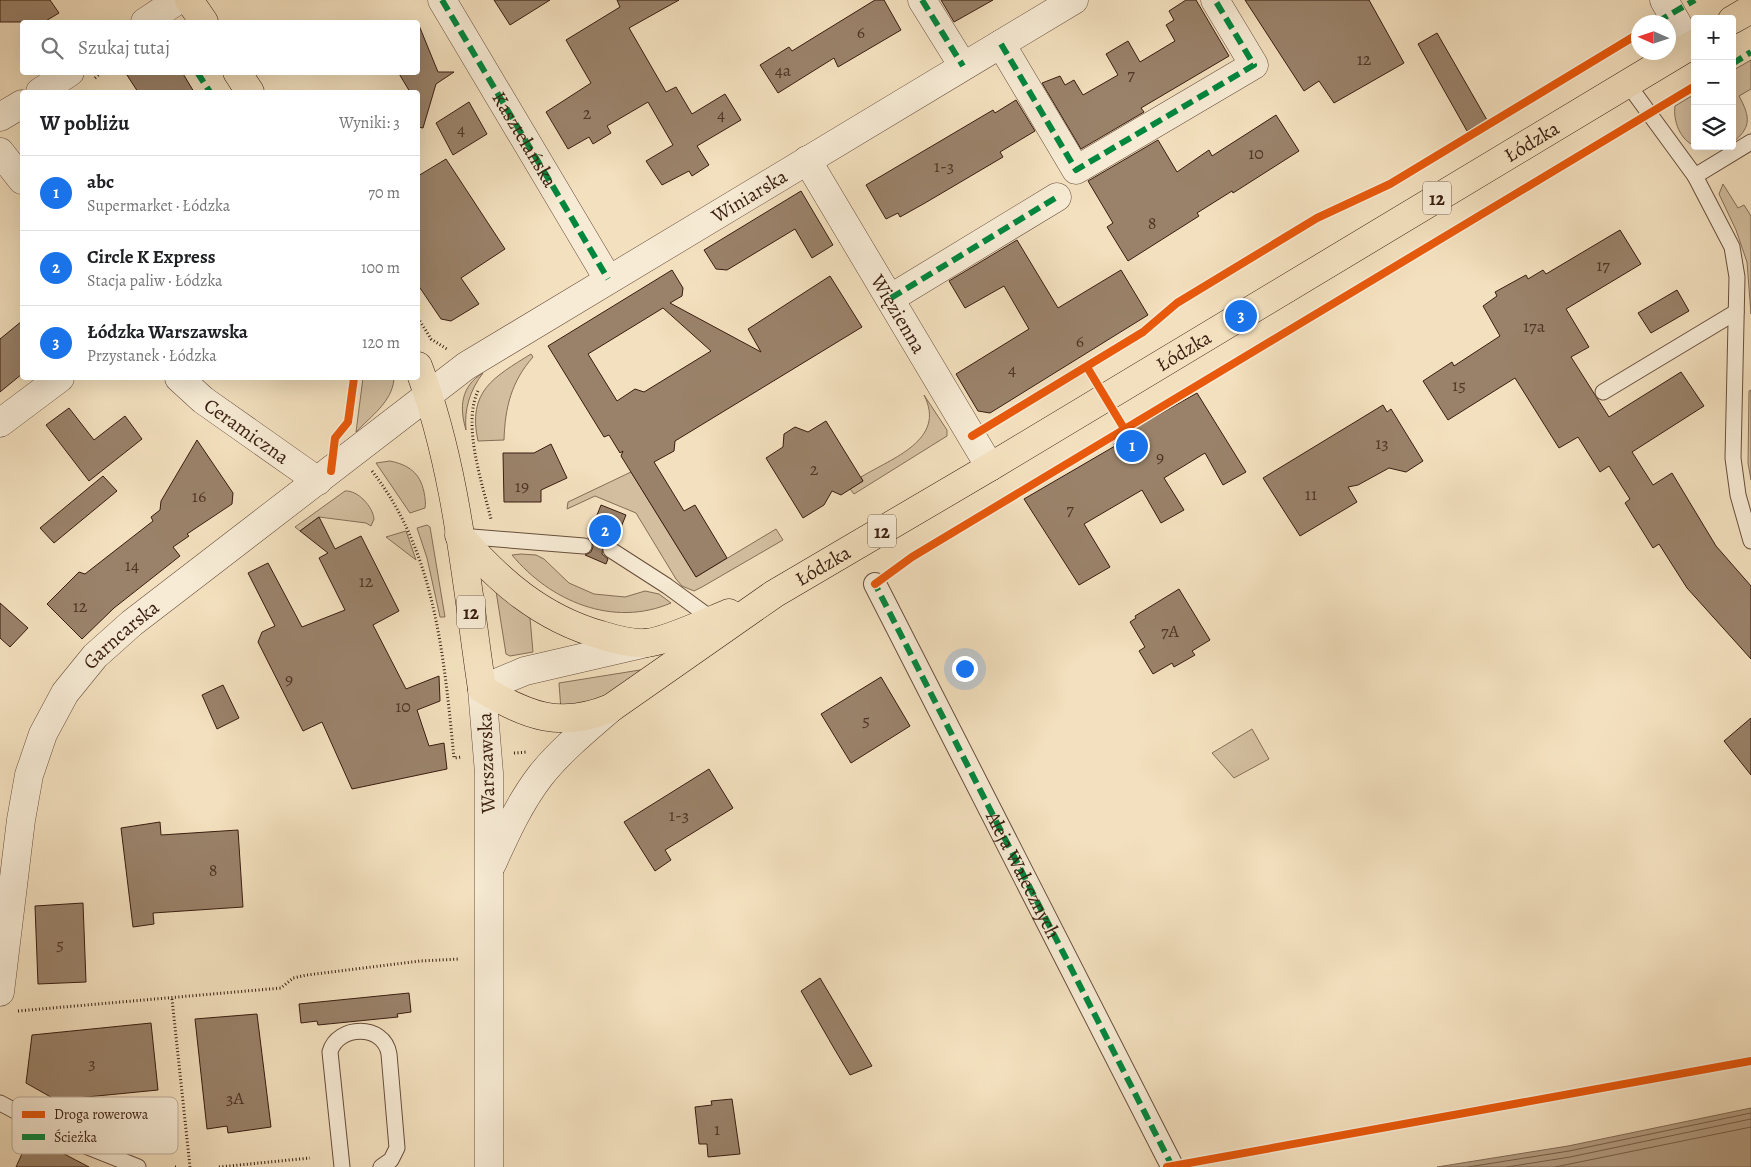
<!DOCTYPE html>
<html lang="pl">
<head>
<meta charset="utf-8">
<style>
  body { margin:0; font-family:Alegreya,serif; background:#f6f6f6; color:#202124 }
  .controls { position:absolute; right:15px; top:15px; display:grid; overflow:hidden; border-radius:5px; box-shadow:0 5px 20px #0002 }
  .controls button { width:45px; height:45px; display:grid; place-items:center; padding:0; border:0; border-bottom:1px solid #e0e0e0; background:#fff; color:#202124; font:25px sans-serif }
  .compass { position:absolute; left:1631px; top:15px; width:45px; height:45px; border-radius:50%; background:#fff; box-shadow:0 5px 20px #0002; rotate:273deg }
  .you { position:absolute; left:964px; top:668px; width:18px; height:18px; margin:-12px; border:4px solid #fff; border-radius:50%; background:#1a73e8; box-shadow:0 0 0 8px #1a73e833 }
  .badge { display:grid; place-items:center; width:32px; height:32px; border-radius:50%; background:#1a73e8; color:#fff; font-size:16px; font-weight:700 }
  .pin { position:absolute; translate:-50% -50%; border:2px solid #fff; box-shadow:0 1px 5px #0006 }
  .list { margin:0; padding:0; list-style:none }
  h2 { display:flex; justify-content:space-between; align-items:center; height:65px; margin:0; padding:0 20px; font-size:21px }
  h2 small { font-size:16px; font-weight:400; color:#757577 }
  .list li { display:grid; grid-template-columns:32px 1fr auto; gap:15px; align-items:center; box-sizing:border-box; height:75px; padding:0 20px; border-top:1px solid #e0e0e0 }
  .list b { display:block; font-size:19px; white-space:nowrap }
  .list p { margin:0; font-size:16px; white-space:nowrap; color:#757577 }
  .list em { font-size:16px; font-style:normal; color:#757577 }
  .icon { flex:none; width:28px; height:28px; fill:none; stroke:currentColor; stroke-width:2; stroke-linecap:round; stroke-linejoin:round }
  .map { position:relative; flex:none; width:1751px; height:1167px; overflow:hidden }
  .search { position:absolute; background:#fff; box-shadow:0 5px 20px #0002; left:20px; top:20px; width:400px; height:55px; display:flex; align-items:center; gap:12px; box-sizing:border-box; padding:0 18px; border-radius:5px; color:#757577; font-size:19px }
  .panel { position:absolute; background:#fff; box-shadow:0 5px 20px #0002; left:20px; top:90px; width:400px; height:290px; border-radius:5px }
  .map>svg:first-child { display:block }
  .green { fill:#d3bfa0; stroke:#866e58 }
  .water { fill:#b49e83; stroke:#836a55 }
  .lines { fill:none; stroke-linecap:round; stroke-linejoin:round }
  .shore { stroke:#765e4a; stroke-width:1 }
  .building { fill:#9a826a; stroke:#391d10; fill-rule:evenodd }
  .service-casing { stroke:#684e3c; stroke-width:17 }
  .pedestrian-casing { stroke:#684e3c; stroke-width:24 }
  .minor-casing { stroke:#684e3c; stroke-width:29 }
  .tertiary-casing { stroke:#684e3c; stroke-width:29 }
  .primary-casing { stroke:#391d10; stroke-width:29 }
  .path { stroke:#391d10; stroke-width:3; stroke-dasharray:1 2.5; stroke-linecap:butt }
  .service { stroke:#f7ebd5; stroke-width:15 }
  .pedestrian { stroke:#f7ebd5; stroke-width:22 }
  .minor { stroke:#f7ebd5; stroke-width:28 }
  .tertiary { stroke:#f7ebd5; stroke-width:28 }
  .primary { stroke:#f3e0be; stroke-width:28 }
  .quiet { stroke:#00873e; stroke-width:6; stroke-dasharray:12 6; stroke-linecap:butt }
  .cycleway-casing { stroke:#f7ebd5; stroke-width:11 }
  .cycleway { stroke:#e8590c; stroke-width:8 }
  .labels { text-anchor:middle; stroke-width:4; stroke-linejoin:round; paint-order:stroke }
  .number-label { font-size:18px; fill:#513626 }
  .shield { fill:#f7ebd5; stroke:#725b4b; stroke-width:1 }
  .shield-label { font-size:19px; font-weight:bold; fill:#391d10 }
  .street-label { font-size:20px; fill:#391d10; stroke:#f7ebd5 }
  .key { fill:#f7ebd5; stroke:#bead9a; stroke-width:1 }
  .key-label { font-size:14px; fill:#391d10 }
</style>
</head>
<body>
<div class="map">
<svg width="1751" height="1167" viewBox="0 0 1751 1167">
  <rect width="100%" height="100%" fill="#f3e0be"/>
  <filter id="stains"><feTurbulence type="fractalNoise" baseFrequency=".004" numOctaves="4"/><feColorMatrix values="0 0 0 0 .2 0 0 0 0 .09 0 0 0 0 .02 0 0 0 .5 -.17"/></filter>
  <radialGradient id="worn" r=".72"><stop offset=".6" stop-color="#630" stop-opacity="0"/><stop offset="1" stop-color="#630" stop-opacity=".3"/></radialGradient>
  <g class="green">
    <path d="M1751,60v29l-12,7c12,22 12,32 -7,47v-72z"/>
    <path d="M1695,94v52c-15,-6 -22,-25 -20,-40z"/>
    <polygon points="1723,184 1738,208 1744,205 1751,216 1751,314 1747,262 1736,230 1719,194"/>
    <path d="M531,354l2,3c-22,25 -28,51 -29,83l-26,1c-11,-50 16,-64 53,-87z"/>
    <path d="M483,373c-13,17 -19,36 -17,57 -7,-23 -5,-44 17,-57z"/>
    <path d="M363,378l31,1c-2,23 -23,37 -38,53z"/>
    <polygon points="1751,390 1751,480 1748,463 1749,391"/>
    <path d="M924,395l23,35v6l-93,58 -4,-5 13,-8 -2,-4c31,-19 86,-37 63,-82z"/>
    <path d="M390,461c19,4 30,12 34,31 1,6 2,11 1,16l-15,5 -34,-50z"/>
    <polygon points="631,472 696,577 776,529 783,540 702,587 694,591 682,586 676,579 636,513 595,496 567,509 568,502"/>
    <path d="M345,491c13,-1 28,16 29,28l-3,7 -5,-3 -47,-6 -19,14 -5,-4z"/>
    <polygon points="427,525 430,527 445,617 440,617 427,558 417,528"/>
    <polygon points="406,531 416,560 386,537"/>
    <path d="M521,554l15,1 8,4 25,24 25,11 31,3 20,-6 14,3 12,9c-58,25 -121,-2 -159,-48z"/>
    <polygon points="496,591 530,618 533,652 510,656 506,654"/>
    <polygon points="640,670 645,672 592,704 561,710 559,683"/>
    <polygon points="1252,729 1269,759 1234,778 1212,753"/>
  </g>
  <polygon class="water" points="1751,1108 1751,1167 1437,1167 1568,1146"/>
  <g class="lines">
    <g class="shore">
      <polyline points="1468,1167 1569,1151 1751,1113"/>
      <polyline points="1507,1167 1570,1157 1751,1119"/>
      <polyline points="1555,1167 1751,1127"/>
    </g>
  </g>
  <g class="building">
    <polygon points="0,0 50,0 59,13 44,22 0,22"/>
    <polygon points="494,0 550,0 510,25"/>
    <polygon points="617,0 679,0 629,28 666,92 676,87 692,114 725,94 741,120 697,146 709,165 692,176 689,171 662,185 646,161 673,145 648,102 607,126 611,133 593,144 589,137 568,149 546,112 591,83 566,40 620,7"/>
    <polygon points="875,0 884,0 901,30 838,67 834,58 778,93 760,65 789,47 792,51"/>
    <polygon points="941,0 993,0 954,22"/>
    <polygon points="1186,0 1196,0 1229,56 1141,108 1144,112 1081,149 1042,83 1060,76 1065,85 1074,80 1083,95 1118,75 1106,54 1128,41 1140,62 1175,41 1166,25 1174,20 1169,11"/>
    <polygon points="1245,0 1369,0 1404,63 1334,103 1319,81 1304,91"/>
    <polygon points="418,23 438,72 454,72 436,84 423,128 418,127 418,92 410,92 398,72 418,72"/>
    <polygon points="1437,33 1487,120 1467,131 1418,44"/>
    <polygon points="125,72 182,72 194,92 138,92"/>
    <polygon points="1016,100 1035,131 1000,152 1003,157 925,203 900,217 898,213 886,219 866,185 993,110 995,113"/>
    <polygon points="469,102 487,134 453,155 436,123"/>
    <polygon points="1276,115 1299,151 1233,193 1232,191 1197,213 1199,216 1128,261 1107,227 1113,223 1088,181 1158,140 1177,172 1209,150 1212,156"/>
    <polygon points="446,159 505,249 461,278 479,304 451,321 441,319 418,285 418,176"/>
    <polygon points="801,191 833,245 812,258 795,229 727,270 716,269 704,250"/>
    <polygon points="1620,230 1641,264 1566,309 1589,347 1571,357 1609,417 1681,372 1704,406 1632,452 1653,485 1672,473 1716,546 1751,586 1751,659 1687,588 1659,544 1653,548 1625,503 1630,499 1609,466 1600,472 1578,437 1559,448 1515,378 1448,420 1423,381 1452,362 1454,366 1500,336 1483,306 1497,296 1495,292 1526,275 1528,279 1543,270 1546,274"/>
    <polygon points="1017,240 1058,308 1121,270 1148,315 990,413 978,411 956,374 1029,329 1004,286 965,308 949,281"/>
    <path d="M672,270l11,18 -1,8 -12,7 91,49 -13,-23 82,-53 32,51 -187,114 -1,10 -20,11 30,49 11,-6 32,53 -31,19 -75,-121 2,-5 -3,2 -11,-18 -5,2 -56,-91zM663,308l48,43 -67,41 -9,-3 -18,12 -29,-47z"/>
    <polygon points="1677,290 1689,311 1651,333 1638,313"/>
    <polygon points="22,321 22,374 0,392 0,339"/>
    <polygon points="1197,393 1246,472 1223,485 1205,453 1164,478 1184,510 1161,523 1142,490 1084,524 1110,567 1079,585 1024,499 1115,446 1114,444 1137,430 1135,428"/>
    <polygon points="1383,405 1387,412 1391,409 1423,461 1406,472 1389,468 1358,485 1348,487 1357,502 1300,536 1263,478"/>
    <polygon points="69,408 94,440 125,416 142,439 89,481 46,425"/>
    <polygon points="826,421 863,481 841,495 832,491 824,505 803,518 766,458 783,447 784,434 795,427 808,432"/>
    <polygon points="197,440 233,493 232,504 187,534 189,536 173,547 180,556 114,608 82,639 47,604 79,572 85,574 153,521 151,517 160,510 161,501"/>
    <polygon points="551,444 567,478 541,490 541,502 504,502 503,453 534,453"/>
    <polygon points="103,476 117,491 54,543 40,528"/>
    <polygon points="601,505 626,515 615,542 607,542 603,545 602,554 608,559 606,564 585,555 591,552 593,547 592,542 588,538"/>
    <polygon points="319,517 335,549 361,536 399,611 373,625 406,689 439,676 440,701 417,710 429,746 444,743 447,769 352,789 322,722 303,731 258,642 262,632 275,626 248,573 268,563 302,627 345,610 319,558 328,553 300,531"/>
    <polygon points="1179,589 1210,640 1192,651 1195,655 1174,667 1172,663 1153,674 1139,651 1145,647 1130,622 1136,618 1135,616"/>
    <polygon points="0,603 28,628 10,647 0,638"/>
    <polygon points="881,677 910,726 851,763 821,714"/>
    <polygon points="223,685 239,718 217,729 202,695"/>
    <polygon points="1751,718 1751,775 1724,741"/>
    <polygon points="709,769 733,808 665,850 671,860 655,871 624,822"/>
    <polygon points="160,822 161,835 238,830 243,907 153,913 154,924 133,927 121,828"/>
    <polygon points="83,903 86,982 38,984 35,906"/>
    <polygon points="820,978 872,1066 850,1075 835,1050 801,991"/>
    <polygon points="409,993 411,1012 397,1014 398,1017 318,1025 317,1021 301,1023 299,1004"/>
    <polygon points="257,1014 271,1127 228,1133 227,1126 207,1129 195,1019"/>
    <polygon points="151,1023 158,1090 56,1100 26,1083 32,1035"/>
    <polygon points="732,1099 740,1154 708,1157 707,1144 699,1144 695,1107 712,1105 711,1101"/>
    <polygon points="30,1136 89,1167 16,1167"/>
  </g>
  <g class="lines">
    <defs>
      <g id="service">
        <polyline points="1627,83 1695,176 1732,247 1737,277 1733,458 1738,495 1751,541"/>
        <polyline points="1695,176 1751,142"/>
        <polyline points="1603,392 1736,312"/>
        <polyline points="460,536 584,546"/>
        <polyline points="611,550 667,586 712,619"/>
        <polyline points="0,1103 68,1139 138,1167"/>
        <path d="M342,1167l-12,-115c7,-27 54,-29 59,2l8,94 -6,12 -10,7"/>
      </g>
      <polyline id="pedestrian" points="875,584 1172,1166"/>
      <g id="minor">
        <polyline points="442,0 608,279"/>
        <polyline points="922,0 963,66"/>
        <polyline points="1664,0 1690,46"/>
        <polyline points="145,22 178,0"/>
        <polyline points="1001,44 1076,170 1254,65 1215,0"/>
        <polyline points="40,92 70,72"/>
        <polyline points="0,117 22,104"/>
        <polyline points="0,152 22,180"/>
        <path id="s1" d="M807,160l183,307"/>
        <polyline points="891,298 1057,197"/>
        <path id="s2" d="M179,378l24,22 115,81"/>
        <polyline points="0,423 60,378"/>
        <path id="s3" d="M0,992l21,-172 8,-45 14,-41 22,-41 30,-37 37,-33 334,-257 608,-366"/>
      </g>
      <g id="tertiary">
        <path d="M492,864c14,-31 28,-62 49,-89 20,-25 46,-46 70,-67"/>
        <polyline points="489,1167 489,773 482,689 525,671 646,643"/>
      </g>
      <g id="primary">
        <polyline points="189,0 204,22"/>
        <polyline points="1732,20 1751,9"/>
        <polyline points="237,72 250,92"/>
        <path id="s4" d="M418,366c39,102 48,216 64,323 46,27 78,40 129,19l163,-114 216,-127 705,-424"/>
        <path d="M459,535c40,46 82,83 142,100 13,4 31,9 45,8 19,-1 63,-22 83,-30"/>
      </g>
    </defs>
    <use href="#service" class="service-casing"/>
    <use href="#pedestrian" class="pedestrian-casing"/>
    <use href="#minor" class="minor-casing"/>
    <use href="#tertiary" class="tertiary-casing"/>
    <use href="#primary" class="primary-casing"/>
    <g class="path">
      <polyline points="95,78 102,72"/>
      <polyline points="418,318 431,339 447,349"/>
      <path d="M478,391c-16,33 4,92 13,128"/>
      <path d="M372,471c64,82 72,187 82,287l8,-1"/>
      <polyline points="514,753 527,752"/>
      <polyline points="172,999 190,1167"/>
      <polyline points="18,1011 281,988 293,978 307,975 420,961 460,959"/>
      <polyline points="175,1167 176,1167"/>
      <polyline points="219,1167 310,1158"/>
    </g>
    <use href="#service" class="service"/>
    <use href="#pedestrian" class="pedestrian"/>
    <use href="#minor" class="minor"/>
    <use href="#tertiary" class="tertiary"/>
    <use href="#primary" class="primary"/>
    <g class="quiet">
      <path id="s5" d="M442,0l166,279"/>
      <polyline points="922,0 963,66"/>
      <polyline points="1657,22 1695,0"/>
      <polyline points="1001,44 1076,170 1254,65 1215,0"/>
      <polyline points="1732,64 1751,52"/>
      <polyline points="197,72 210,92"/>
      <polyline points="891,298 1057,197"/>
      <path id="s6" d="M879,582l-4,2 297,582"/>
    </g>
    <defs>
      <g id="cycleway">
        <polyline points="1087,367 1125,430"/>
        <polyline points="972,436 1143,332 1177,303 1317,218 1390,184 1638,34"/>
        <polyline points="331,471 335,438 348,422 354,378"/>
        <polyline points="875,584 912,557 1695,86"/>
        <polyline points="1167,1167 1751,1061"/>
      </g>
    </defs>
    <use href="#cycleway" class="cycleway-casing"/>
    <use href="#cycleway" class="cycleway"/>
  </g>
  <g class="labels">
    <g class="number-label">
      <text x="861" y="38">6</text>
      <text x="1364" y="65">12</text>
      <text x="783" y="76">4a</text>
      <text x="1131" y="80">7</text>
      <text x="587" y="119">2</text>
      <text x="721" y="120">4</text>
      <text x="461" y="135">4</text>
      <text x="1256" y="159">10</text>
      <text x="944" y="172">1-3</text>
      <text x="1152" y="229">8</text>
      <text x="1603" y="271">17</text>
      <text x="1534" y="332">17a</text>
      <text x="1080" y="347">6</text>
      <text x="1012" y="375">4</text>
      <text x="1459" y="391">15</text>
      <text x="1382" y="449">13</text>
      <text x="1160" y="463">9</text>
      <text x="814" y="475">2</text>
      <text x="522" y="492">19</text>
      <text x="1311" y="500">11</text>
      <text x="199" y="502">16</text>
      <text x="1070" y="515">7</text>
      <text x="132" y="571">14</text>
      <text x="366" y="587">12</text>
      <text x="80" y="612">12</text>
      <text x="1170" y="637">7A</text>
      <text x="289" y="685">9</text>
      <text x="403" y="712">10</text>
      <text x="866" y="726">5</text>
      <text x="679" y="821">1-3</text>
      <text x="213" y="876">8</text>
      <text x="60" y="950">5</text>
      <text x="92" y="1069">3</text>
      <text x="235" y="1104">3A</text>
      <text x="717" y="1135">1</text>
    </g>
    <g class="shield">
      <rect x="1423" y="181.5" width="28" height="33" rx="4"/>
      <rect x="868" y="514.5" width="28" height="33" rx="4"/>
      <rect x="457" y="595.5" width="28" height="33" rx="4"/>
    </g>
    <g class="shield-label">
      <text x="1437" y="205">12</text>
      <text x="882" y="538">12</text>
      <text x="471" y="619">12</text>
    </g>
    <g class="street-label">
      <text dy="7" stroke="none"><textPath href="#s5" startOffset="162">Kasztelańska</textPath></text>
      <text dy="7" stroke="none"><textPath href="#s4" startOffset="1548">Łódzka</textPath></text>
      <text dy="7" stroke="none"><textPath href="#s3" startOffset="1158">Winiarska</textPath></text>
      <text dy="7" stroke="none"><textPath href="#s1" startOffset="179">Więzienna</textPath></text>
      <text dy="7" stroke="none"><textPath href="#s4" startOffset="1142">Łódzka</textPath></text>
      <text dy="7" stroke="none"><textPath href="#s2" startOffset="86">Ceramiczna</textPath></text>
      <text dy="7" stroke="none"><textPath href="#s4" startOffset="722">Łódzka</textPath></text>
      <text dy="7" stroke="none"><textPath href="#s3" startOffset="390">Garncarska</textPath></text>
      <text transform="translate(486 763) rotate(-92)" y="7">Warszawska</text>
      <text dy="7" stroke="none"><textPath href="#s6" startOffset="331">Aleja Walecznych</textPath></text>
    </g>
  </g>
  <rect x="12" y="1097" width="166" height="57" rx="8" class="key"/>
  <rect x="22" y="1111" width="23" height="7" fill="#e8590c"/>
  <rect x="22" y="1134" width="23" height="6" fill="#00873e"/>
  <g class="key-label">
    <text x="54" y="1119">Droga rowerowa</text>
    <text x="54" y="1142">Ścieżka</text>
  </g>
  <rect width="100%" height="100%" filter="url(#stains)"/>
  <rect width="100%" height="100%" fill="url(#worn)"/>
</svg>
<div class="controls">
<button>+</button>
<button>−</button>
<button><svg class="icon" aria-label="layers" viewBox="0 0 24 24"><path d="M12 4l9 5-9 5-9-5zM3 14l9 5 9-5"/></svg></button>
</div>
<svg class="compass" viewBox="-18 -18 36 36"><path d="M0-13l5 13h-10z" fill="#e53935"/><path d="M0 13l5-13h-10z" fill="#757577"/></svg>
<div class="you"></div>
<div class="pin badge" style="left:1132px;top:446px">1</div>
<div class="pin badge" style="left:605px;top:531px">2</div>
<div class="pin badge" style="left:1241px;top:316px">3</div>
<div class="search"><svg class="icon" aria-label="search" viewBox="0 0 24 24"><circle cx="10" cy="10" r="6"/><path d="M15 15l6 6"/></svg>Szukaj tutaj</div>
<section class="panel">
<h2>W pobliżu<small>Wyniki: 3</small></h2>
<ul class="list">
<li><span class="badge">1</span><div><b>abc</b><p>Supermarket · Łódzka</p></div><em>70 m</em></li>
<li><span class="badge">2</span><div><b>Circle K Express</b><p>Stacja paliw · Łódzka</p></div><em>100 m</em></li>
<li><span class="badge">3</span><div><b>Łódzka Warszawska</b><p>Przystanek · Łódzka</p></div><em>120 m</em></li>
</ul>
</section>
</div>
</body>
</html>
